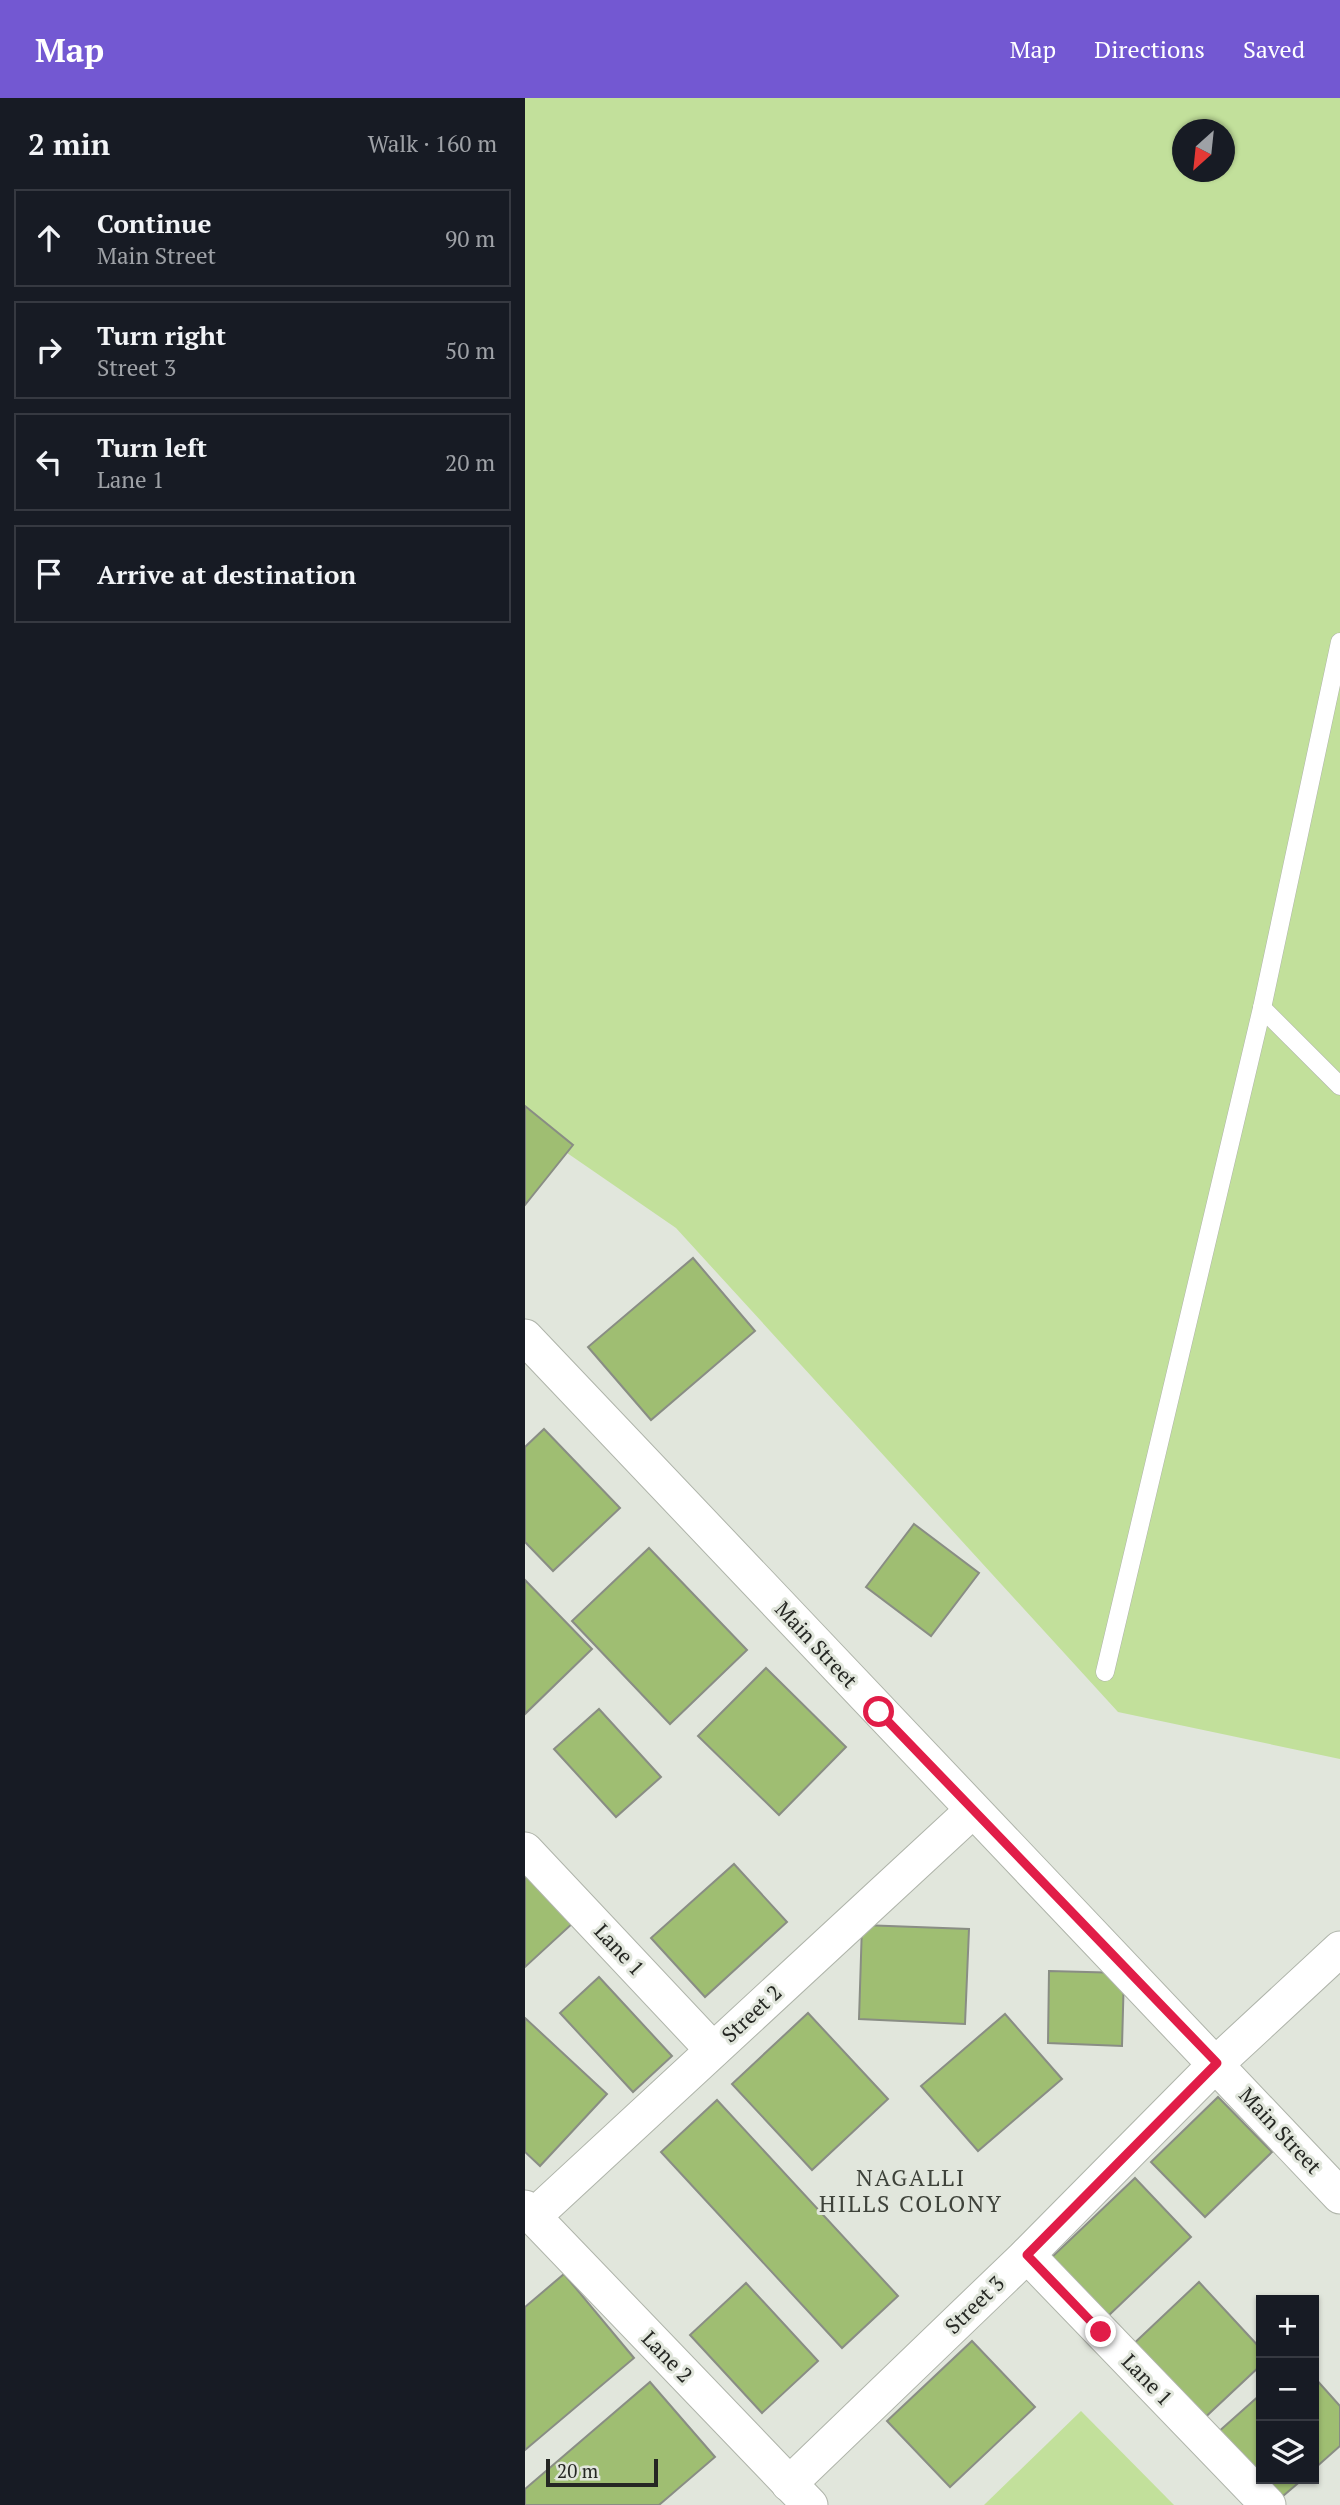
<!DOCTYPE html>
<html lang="en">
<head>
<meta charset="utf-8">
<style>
  body { margin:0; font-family:"PT Serif",serif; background:#242831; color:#f1f3f6 }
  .controls { position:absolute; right:21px; bottom:21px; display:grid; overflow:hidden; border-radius:0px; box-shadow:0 2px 5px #0004 }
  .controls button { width:63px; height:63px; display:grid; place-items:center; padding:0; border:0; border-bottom:2px solid #363941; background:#171b24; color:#f1f3f6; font:35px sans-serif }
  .compass { position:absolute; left:647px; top:21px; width:63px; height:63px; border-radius:50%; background:#171b24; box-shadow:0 2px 5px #0004; rotate:207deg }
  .scale { position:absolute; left:21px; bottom:18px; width:112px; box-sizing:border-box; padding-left:7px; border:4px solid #252723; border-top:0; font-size:19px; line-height:24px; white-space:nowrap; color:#252723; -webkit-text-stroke:5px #e1e6dc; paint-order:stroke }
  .stop { position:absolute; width:21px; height:21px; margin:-16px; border:5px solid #e11d48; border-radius:50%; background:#fff }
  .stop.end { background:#e11d48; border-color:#fff; box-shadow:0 2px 7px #0008 }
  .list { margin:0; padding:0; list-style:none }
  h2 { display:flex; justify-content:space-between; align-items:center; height:91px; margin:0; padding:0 28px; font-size:30px }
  h2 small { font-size:23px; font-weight:400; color:#9ea1a6 }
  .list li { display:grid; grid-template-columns:46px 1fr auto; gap:21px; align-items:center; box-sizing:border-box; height:98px; margin:0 14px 14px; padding:0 14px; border:2px solid #363941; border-radius:0px }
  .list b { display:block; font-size:26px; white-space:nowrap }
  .list p { margin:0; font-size:23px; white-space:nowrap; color:#9ea1a6 }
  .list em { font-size:23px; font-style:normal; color:#9ea1a6 }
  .icon { flex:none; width:38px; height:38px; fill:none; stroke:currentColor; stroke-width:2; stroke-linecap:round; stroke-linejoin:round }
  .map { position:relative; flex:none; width:815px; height:2407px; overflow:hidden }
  header { display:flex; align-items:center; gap:42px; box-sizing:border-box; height:98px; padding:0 35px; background:#7358d2; color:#fff }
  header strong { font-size:33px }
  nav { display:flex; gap:38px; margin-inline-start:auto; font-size:24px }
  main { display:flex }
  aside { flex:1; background:#171b24 }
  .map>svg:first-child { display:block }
  .green { fill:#c2e09b; fill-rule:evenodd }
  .building { fill:#9fbe72; stroke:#898d84; stroke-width:2 }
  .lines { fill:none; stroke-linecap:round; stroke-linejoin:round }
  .lane-casing { stroke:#afb4aa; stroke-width:19 }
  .street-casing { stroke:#afb4aa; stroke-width:37 }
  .lane { stroke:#fff; stroke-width:18 }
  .street { stroke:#fff; stroke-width:35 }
  .route { stroke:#e11d48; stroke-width:9 }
  .labels { text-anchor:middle; stroke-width:6; stroke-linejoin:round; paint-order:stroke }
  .street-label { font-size:21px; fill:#252723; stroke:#e1e6dc }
  .neighbourhood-label { font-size:23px; letter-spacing:2px; fill:#3e423a; stroke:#e1e6dc }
</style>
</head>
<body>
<header>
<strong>Map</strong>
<nav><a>Map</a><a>Directions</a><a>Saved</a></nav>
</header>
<main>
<aside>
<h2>2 min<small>Walk · 160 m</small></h2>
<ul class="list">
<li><svg class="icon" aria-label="ahead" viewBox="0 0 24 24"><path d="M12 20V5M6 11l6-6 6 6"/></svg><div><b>Continue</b><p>Main Street</p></div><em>90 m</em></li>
<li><svg class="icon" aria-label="right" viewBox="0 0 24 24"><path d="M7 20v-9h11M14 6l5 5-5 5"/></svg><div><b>Turn right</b><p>Street 3</p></div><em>50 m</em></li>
<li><svg class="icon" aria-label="left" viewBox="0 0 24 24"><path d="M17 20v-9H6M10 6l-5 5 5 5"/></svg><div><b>Turn left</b><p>Lane 1</p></div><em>20 m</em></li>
<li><svg class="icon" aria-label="arrive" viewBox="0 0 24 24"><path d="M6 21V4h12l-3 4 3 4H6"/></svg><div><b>Arrive at destination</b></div></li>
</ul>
</aside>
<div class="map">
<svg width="815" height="2407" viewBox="0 0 815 2407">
  <rect width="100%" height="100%" fill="#e1e6dc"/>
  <g class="green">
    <path d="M0,0h815v1661l-222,-47 -442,-484 -151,-104zM657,32h42v42h-42z"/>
    <polygon points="556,2313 649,2407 459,2407"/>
  </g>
  <g class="building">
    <polygon points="0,1008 48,1047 0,1107"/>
    <polygon points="168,1160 230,1233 126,1322 63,1249"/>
    <polygon points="19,1331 95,1410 28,1473 0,1444 0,1349"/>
    <polygon points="389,1426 454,1475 406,1538 341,1489"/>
    <polygon points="124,1450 222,1552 145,1626 47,1523"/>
    <polygon points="0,1482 67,1551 0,1616"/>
    <polygon points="241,1570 321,1649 254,1717 173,1638"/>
    <polygon points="74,1611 136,1679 91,1719 29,1651"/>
    <polygon points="209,1766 262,1824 180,1899 126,1840"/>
    <polygon points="0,1772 49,1824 0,1869"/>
    <polygon points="337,1827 444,1831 440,1926 334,1921"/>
    <polygon points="524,1873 599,1875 597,1948 523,1945"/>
    <polygon points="74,1879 147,1958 108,1994 35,1915"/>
    <polygon points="283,1915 363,2001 287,2072 207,1986"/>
    <polygon points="480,1916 537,1981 453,2053 396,1988"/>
    <polygon points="0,1920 82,1996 15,2068 0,2054"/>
    <polygon points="693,1999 747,2054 680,2119 626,2064"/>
    <polygon points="192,2002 373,2198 317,2250 136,2054"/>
    <polygon points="610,2080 666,2139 582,2219 526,2160"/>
    <polygon points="39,2176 109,2260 0,2352 0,2209"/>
    <polygon points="674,2184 736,2251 736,2267 673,2326 602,2252"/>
    <polygon points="221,2185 293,2263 237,2315 165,2237"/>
    <polygon points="447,2243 510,2309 425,2389 362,2323"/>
    <polygon points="789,2279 815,2308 815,2348 789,2371"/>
    <polygon points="125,2284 190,2359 134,2407 0,2407 0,2391"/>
    <polygon points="736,2296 736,2381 778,2381 752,2403 692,2335"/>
  </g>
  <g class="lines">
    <defs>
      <g id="lane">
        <polyline points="737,910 815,988"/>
        <polyline points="580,1574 737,910 815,544"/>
      </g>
      <g id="street">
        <polyline points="0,1239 815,2098"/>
        <polyline points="0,1752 188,1952"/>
        <polyline points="0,2110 285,2407"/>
        <polyline points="8,2119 447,1713"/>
        <polyline points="502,2157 743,2407"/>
        <polyline points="264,2386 502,2157 692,1965 815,1851"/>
      </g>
    </defs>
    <use href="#lane" class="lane-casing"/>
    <use href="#street" class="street-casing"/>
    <use href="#lane" class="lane"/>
    <use href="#street" class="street"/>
  </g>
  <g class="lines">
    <polyline class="route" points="354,1614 692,1965 502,2157 576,2234"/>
  </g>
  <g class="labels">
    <g class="street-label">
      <text transform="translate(291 1547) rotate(47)" y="7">Main Street</text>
      <text transform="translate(94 1852) rotate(47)" y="7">Lane 1</text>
      <text transform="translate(227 1916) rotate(-43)" y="7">Street 2</text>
      <text transform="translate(755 2033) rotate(47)" y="7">Main Street</text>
      <text transform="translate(450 2207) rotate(-44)" y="7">Street 3</text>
      <text transform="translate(142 2259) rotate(46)" y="7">Lane 2</text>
      <text transform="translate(622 2282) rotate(46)" y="7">Lane 1</text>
    </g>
    <g class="neighbourhood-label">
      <text x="386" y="2088">NAGALLI<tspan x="386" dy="26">HILLS COLONY</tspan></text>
    </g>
  </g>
</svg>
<div class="controls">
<button>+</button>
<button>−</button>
<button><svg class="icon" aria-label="layers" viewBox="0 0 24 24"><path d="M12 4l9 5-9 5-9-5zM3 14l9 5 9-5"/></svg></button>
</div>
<svg class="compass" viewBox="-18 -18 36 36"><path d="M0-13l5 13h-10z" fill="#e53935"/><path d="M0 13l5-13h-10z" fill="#9ea1a6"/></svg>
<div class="scale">20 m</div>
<div class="stop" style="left:354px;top:1614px"></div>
<div class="stop end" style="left:576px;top:2234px"></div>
</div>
</main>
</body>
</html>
